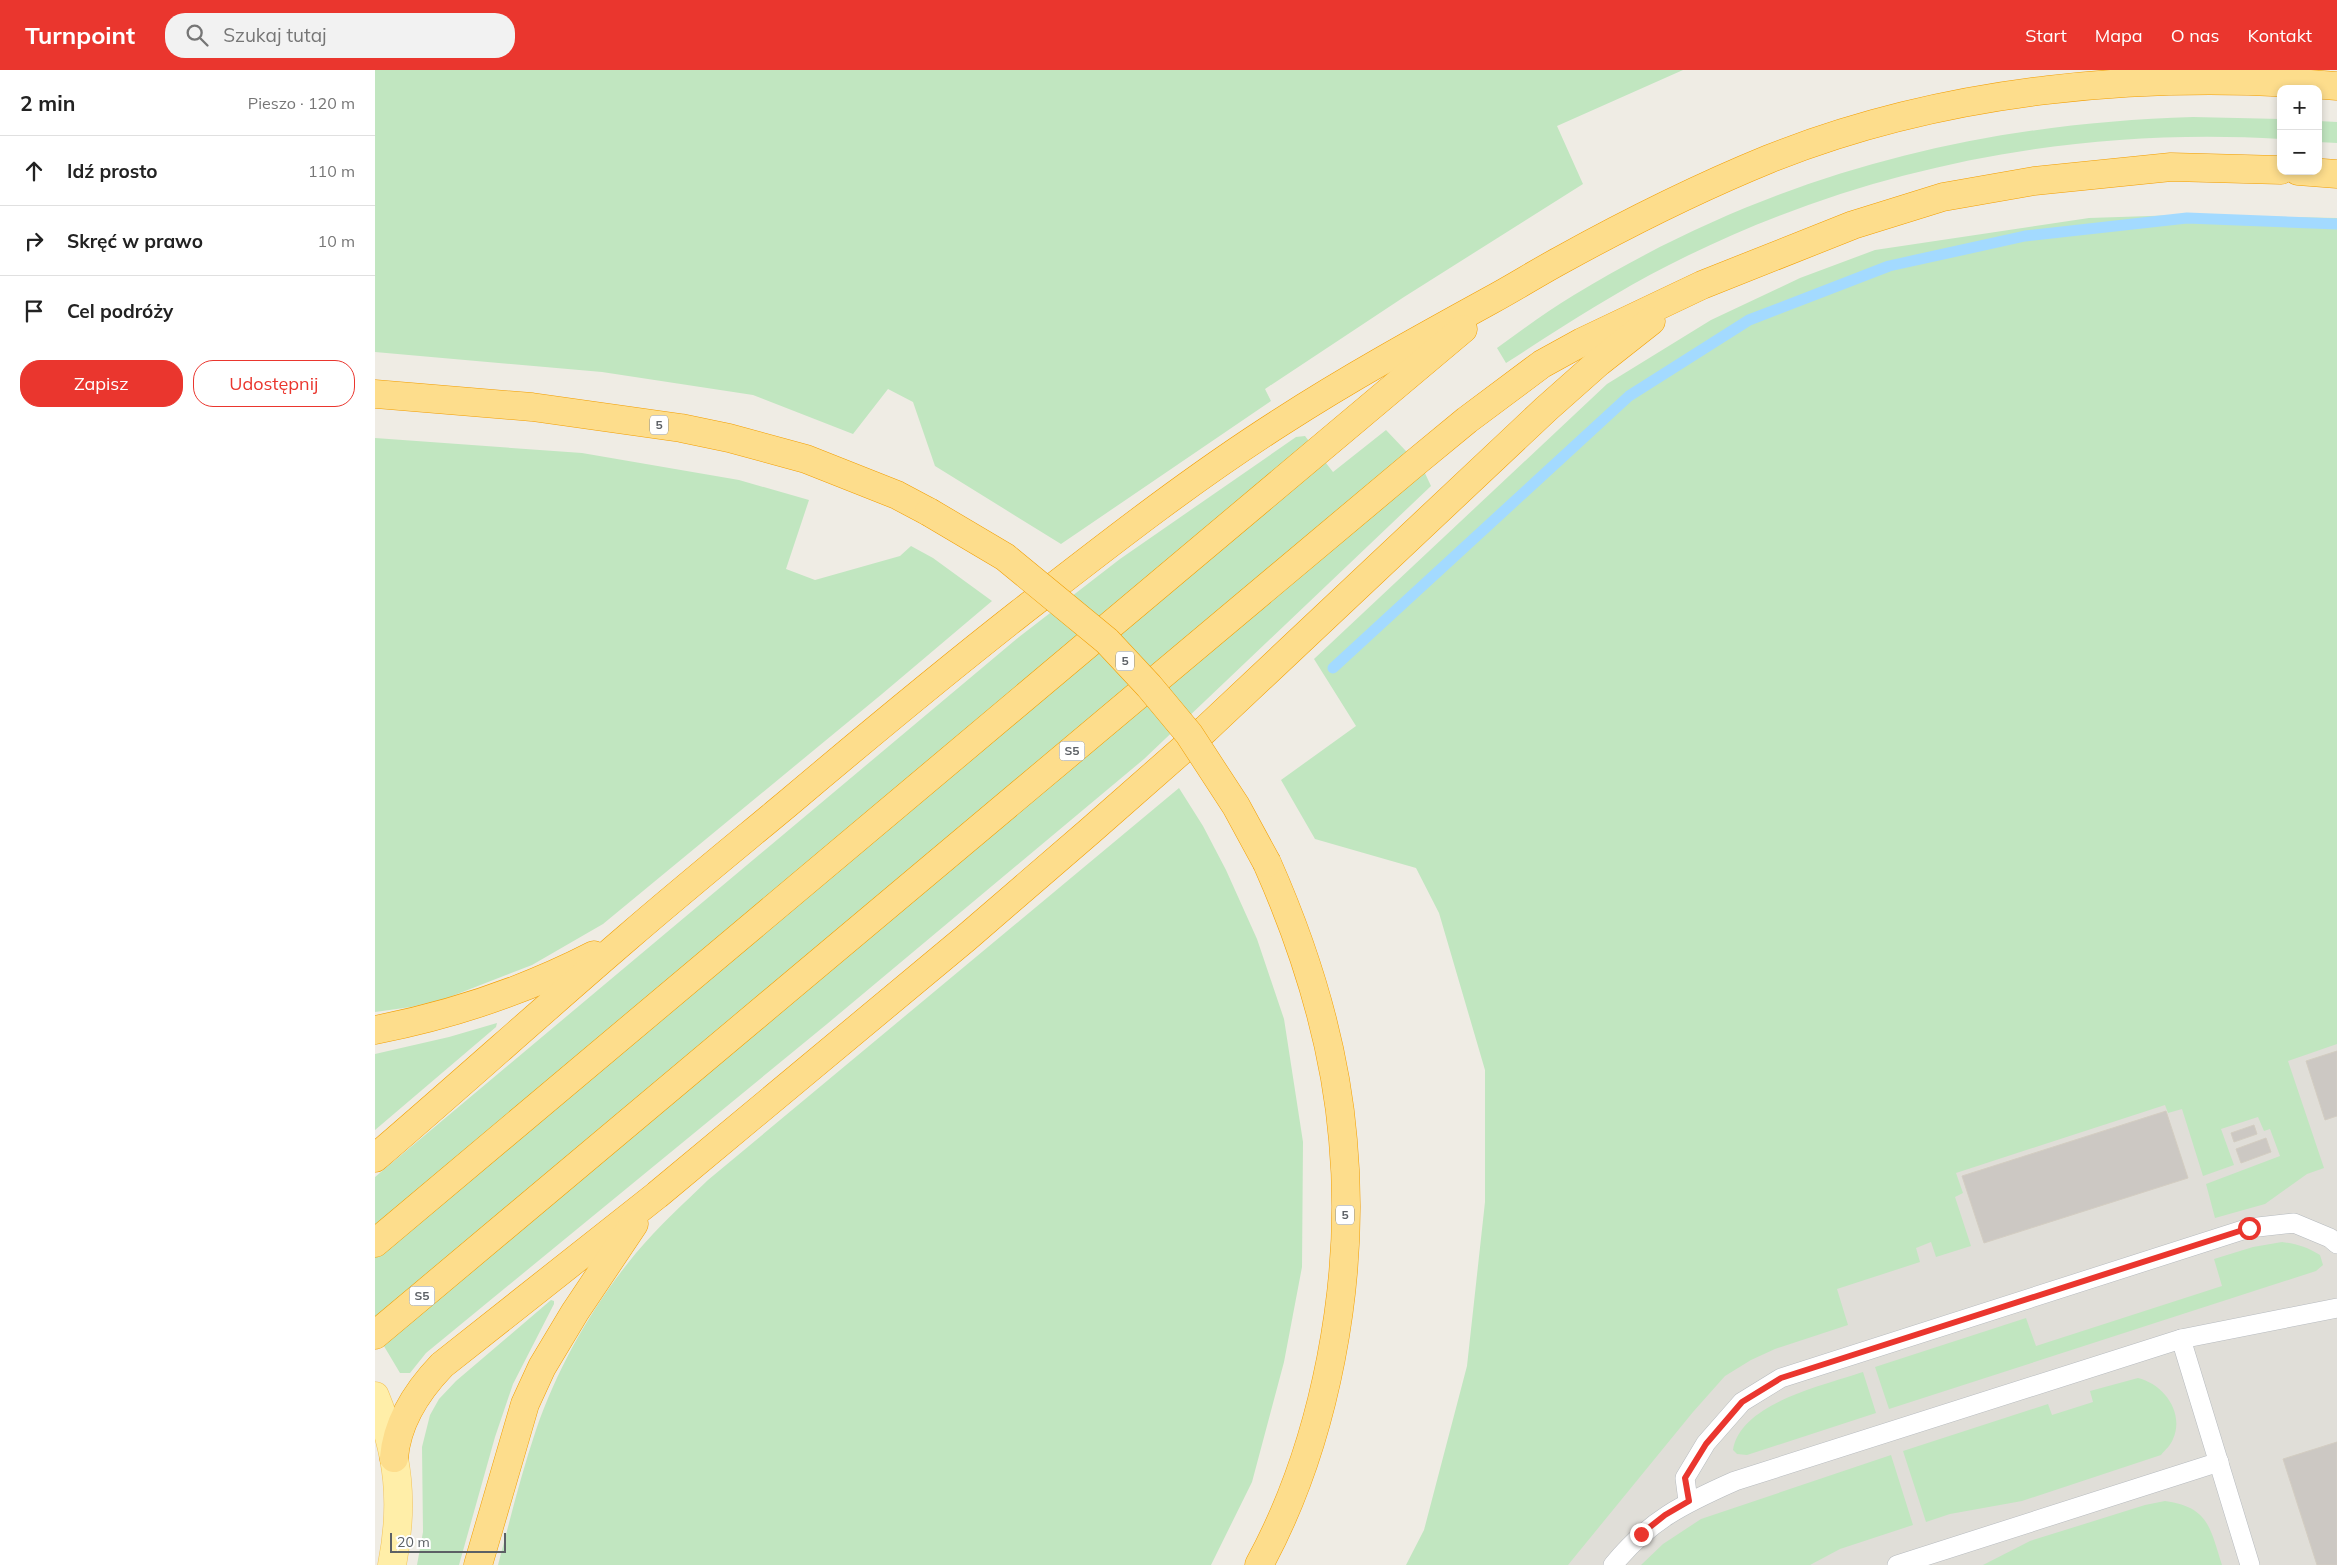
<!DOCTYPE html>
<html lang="pl">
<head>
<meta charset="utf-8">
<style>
  body { margin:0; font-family:Mulish,sans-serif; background:#f2f2f2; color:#222 }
  .controls { position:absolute; right:15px; top:15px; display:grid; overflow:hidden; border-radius:10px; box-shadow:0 2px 8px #0003 }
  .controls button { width:45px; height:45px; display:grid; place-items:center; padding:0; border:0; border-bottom:1px solid #e0e0e0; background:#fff; color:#222; font:25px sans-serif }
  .scale { position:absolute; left:15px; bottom:12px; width:116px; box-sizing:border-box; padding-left:5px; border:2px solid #5c6065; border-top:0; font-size:14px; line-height:18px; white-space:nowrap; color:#5c6065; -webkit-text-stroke:4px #fff; paint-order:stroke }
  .stop { position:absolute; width:15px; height:15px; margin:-11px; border:4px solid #ea362e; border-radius:50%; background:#fff }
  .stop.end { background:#ea362e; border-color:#fff; box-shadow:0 1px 5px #0008 }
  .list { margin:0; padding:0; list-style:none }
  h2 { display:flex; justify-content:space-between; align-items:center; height:65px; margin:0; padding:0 20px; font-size:21px }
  h2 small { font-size:16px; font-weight:400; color:#767676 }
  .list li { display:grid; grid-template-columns:32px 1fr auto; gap:15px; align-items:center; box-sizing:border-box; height:70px; padding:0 20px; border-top:1px solid #e0e0e0 }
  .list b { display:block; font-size:19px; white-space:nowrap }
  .list em { font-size:16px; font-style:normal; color:#767676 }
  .actions { display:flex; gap:10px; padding:15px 20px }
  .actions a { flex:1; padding:11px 0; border:1px solid #ea362e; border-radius:20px; text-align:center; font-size:18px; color:#ea362e }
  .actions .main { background:#ea362e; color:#fff }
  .icon { flex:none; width:28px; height:28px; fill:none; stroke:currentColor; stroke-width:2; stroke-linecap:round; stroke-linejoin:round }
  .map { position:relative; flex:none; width:1962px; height:1495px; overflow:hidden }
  header { display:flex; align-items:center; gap:30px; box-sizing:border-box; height:70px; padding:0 25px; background:#ea362e; color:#fff }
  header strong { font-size:24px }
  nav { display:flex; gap:28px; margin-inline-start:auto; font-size:18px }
  .search { width:350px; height:45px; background:#f2f2f2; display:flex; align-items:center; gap:12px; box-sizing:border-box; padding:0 18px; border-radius:20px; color:#767676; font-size:19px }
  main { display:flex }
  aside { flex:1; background:#fff }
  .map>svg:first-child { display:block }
  .industrial { fill:#e0ded8 }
  .green { fill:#c1e6c0 }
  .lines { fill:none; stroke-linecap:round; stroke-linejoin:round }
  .stream { stroke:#a3daff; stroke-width:11 }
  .building { fill:#ccc8c3; stroke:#d3cdc2 }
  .lane-casing { stroke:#b6babe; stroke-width:20 }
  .primary-casing { stroke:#f2c259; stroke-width:29 }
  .highway-casing { stroke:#f29e00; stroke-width:29 }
  .lane { stroke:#fff; stroke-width:19 }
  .primary { stroke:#ffeea8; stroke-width:28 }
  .highway { stroke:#fddd8c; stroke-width:28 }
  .highway-bridge-casing { stroke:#f29e00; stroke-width:29; stroke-linecap:butt }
  .highway-bridge { stroke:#fddd8c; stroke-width:28 }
  .route { stroke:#ea362e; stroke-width:6 }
  .labels { text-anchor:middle; stroke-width:4.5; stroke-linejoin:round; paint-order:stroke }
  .shield { fill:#fff; stroke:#8d9093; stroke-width:1 }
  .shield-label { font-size:12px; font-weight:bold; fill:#5c6065 }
</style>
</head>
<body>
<header>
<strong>Turnpoint</strong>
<div class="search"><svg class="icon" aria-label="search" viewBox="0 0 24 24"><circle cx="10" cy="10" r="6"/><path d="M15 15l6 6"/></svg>Szukaj tutaj</div>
<nav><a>Start</a><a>Mapa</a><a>O nas</a><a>Kontakt</a></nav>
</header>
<main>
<aside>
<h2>2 min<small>Pieszo · 120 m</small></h2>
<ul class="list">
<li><svg class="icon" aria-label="ahead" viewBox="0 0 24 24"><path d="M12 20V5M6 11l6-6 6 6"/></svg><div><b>Idź prosto</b></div><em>110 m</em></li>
<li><svg class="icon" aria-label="right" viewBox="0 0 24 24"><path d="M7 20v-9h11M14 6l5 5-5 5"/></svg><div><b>Skręć w prawo</b></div><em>10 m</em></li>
<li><svg class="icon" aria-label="arrive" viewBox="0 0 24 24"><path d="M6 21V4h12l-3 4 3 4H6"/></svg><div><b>Cel podróży</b></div></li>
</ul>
<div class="actions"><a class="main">Zapisz</a><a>Udostępnij</a></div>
</aside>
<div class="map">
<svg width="1962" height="1495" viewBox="0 0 1962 1495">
  <rect width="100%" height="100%" fill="#efece4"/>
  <polygon class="industrial" points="1962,490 1962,1495 1116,1495"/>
  <g class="green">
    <polygon points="0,0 1308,0 1182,56 1208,114 1029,227 890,319 896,331 686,474 560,396 538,332 513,319 478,364 378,325 227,302 0,282"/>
    <path d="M1818,47l88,2v20c-210,-13 -425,30 -612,126 -57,29 -110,64 -163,98l-9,-15c25,-18 50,-37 77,-53 194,-118 393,-171 619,-178z"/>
    <polygon points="1943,51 1962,52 1962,73 1943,72"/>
    <polygon points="1805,145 1962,148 1962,974 1913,991 1949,1098 1932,1104 1890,1134 1840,1148 1831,1114 1905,1086 1895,1059 1889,1061 1883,1047 1846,1059 1859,1095 1828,1106 1807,1039 1793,1043 1790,1035 1581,1103 1588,1123 1580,1127 1596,1176 1561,1187 1556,1172 1541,1178 1545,1192 1462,1219 1473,1255 1400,1279 1376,1290 1350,1306 1318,1342 1193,1495 1031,1495 1049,1460 1092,1296 1110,1132 1110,1000 1064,843 1041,798 940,769 906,710 981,656 939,589 1232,314 1336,250 1425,208 1500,180 1714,148"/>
    <polygon points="1011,360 1048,399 1056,416 769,689 452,954 51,1283 35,1303 25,1303 0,1261 0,1107 644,567 745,489 921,367 930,366 958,402"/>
    <polygon points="0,368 207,383 364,410 434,430 411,499 440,510 525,486 536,476 558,488 617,531 507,624 228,854 157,895 72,928 36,937 0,942"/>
    <path d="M804,718l24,38 23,44 31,69 27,80 19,123 -1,125 -18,95 -32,120 -41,83h-713c12,-45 23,-91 38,-135 22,-64 57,-125 100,-177 22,-26 47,-49 72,-73z"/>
    <polygon points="122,953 121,957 0,1060 0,984 74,967"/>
    <path d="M1907,1172c15,2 25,5 38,13l3,10 -7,6 -427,138 -14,-42 151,-49 10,28 186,-60 -8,-27 39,-12z"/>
    <polygon points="176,1230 179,1231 179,1234 138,1314 120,1367 84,1495 42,1495 48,1462 47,1377 55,1345 64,1329 81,1311"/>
    <path d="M1488,1302l13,41 -129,42 -10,-1 -4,-4c7,-47 92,-65 130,-78z"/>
    <path d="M1763,1308c25,6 47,34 35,61 -2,6 -8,11 -12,16l-139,46 -72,13 -24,8 -23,-71 145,-47 4,11 41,-13 -3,-11z"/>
    <polygon points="1516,1385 1538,1455 1465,1479 1435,1495 1266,1495 1288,1474 1326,1449"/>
    <path d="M1790,1431c44,6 45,27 57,64h-239l47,-24 115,-36z"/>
  </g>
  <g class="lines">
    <polyline class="stream" points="958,598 1254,326 1374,250 1514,196 1650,166 1812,148 1962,154"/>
  </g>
  <g class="building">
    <polygon points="1962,981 1962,1046 1950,1050 1931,991"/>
    <polygon points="1791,1041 1813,1108 1609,1173 1587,1106"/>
    <polygon points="1879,1055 1882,1064 1859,1072 1856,1063"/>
    <polygon points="1891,1068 1896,1082 1866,1093 1861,1079"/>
    <polygon points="1962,1372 1962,1495 1942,1495 1908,1389"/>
  </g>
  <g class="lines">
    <defs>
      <g id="lane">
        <polyline points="1806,1269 1875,1495"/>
        <polyline points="1313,1431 1310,1408 1331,1373 1367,1332 1406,1308 1874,1158 1919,1153 1955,1168 1962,1174"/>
        <path d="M1238,1495c37,-45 70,-61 122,-84l446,-142 156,-31"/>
        <polyline points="1522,1495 1844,1392"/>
      </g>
      <path id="primary" d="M0,1326c24,58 29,108 17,169"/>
      <g id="highway">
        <polyline points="1923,101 1962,104"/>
        <polyline points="0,324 157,337 306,358 354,368 431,389 522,425 554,442"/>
        <path d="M0,960c77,-15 149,-39 219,-75"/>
        <path d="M0,1088c85,-73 168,-148 253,-221 52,-45 106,-89 159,-133 77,-65 154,-129 233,-191 85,-66 170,-133 261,-191 68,-44 139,-83 210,-122 24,-13 46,-27 70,-40 67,-37 137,-72 208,-101 178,-71 378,-89 568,-73"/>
        <polyline points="0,1173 1088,259"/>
        <polyline points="0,1265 1041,392 1092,350 1167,294 1207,272 1327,215 1478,155 1568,127 1659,111 1796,97 1906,100"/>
        <path d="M19,1388c3,-37 23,-67 48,-93l215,-170 309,-257 124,-107 116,-102 340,-320 53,-47 52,-41"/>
        <polyline points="103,1495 150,1334 167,1297 200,1242 259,1154"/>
        <path d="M884,1495c67,-123 97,-286 84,-425 -8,-96 -37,-189 -76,-277"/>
      </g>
    </defs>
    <use href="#lane" class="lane-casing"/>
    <use href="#primary" class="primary-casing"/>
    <use href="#highway" class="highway-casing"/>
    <use href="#lane" class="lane"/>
    <use href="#primary" class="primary"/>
    <use href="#highway" class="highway"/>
    <defs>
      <polyline id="highway-bridge" points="554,442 630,487 732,571 774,616 814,664 861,736 892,793"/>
    </defs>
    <use href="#highway-bridge" class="highway-bridge-casing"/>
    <use href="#highway-bridge" class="highway-bridge"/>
  </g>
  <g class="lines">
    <polyline class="route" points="1266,1464 1290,1445 1314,1431 1310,1408 1331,1374 1367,1332 1406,1308 1874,1158"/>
  </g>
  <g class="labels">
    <g class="shield">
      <rect x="275" y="345.5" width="18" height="19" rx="4"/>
      <rect x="741" y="581.5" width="18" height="19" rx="4"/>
      <rect x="684.5" y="671.5" width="25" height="19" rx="4"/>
      <rect x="961" y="1135.5" width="18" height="19" rx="4"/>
      <rect x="34.5" y="1216.5" width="25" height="19" rx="4"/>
    </g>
    <g class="shield-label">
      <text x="284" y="359">5</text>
      <text x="750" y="595">5</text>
      <text x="697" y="685">S5</text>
      <text x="970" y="1149">5</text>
      <text x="47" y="1230">S5</text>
    </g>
  </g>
</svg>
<div class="controls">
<button>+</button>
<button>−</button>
</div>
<div class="scale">20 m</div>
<div class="stop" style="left:1874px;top:1158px"></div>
<div class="stop end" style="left:1266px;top:1464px"></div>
</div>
</main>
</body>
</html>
